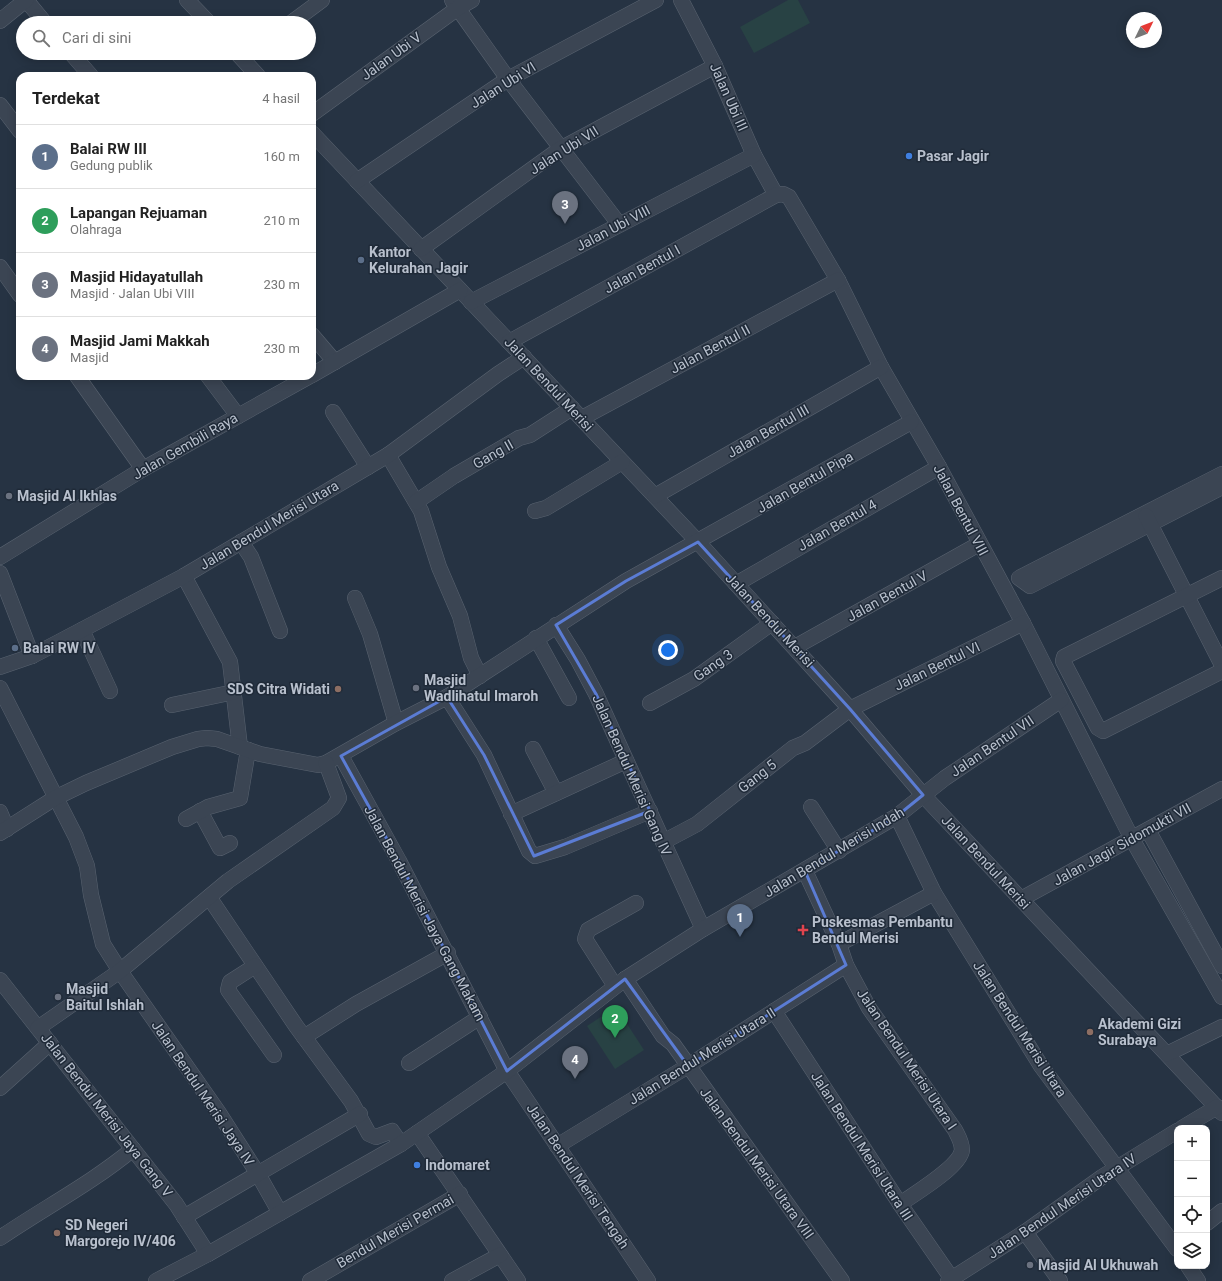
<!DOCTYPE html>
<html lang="id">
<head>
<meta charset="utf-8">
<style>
  body { margin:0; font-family:Roboto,sans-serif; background:#f6f6f6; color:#222 }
  .controls { position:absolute; right:12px; bottom:12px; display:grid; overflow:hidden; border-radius:8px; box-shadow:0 2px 10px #0003 }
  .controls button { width:36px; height:36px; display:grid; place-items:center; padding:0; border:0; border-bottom:1px solid #e0e0e0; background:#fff; color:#222; font:20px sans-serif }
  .compass { position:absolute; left:1126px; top:12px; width:36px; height:36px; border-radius:50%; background:#fff; box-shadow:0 2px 10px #0003; rotate:47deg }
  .you { position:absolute; left:668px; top:650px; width:14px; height:14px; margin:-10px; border:3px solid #fff; border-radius:50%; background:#1a73e8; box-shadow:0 0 0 6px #1a73e833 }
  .badge { display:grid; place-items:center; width:26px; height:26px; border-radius:50%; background:#7c3aed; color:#fff; font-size:13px; font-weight:700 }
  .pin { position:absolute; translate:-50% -33px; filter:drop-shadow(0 1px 2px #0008) }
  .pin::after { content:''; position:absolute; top:21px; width:14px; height:12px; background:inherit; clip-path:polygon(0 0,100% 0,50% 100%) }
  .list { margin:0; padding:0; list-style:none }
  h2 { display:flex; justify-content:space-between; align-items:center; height:52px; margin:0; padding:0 16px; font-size:17px }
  h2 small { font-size:13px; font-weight:400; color:#767676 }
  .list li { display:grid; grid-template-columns:26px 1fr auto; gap:12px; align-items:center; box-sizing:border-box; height:64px; padding:0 16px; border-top:1px solid #e0e0e0 }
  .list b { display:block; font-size:15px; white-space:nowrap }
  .list p { margin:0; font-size:13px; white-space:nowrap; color:#767676 }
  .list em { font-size:13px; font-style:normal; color:#767676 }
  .icon { flex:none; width:22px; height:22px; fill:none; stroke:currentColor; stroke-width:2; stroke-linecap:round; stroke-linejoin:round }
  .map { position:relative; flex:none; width:1222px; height:1281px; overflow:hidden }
  .search { position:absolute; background:#fff; box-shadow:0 2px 10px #0003; left:16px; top:16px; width:300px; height:44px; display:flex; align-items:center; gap:10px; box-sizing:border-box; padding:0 14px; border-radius:22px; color:#767676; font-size:15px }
  .panel { position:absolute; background:#fff; box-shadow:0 2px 10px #0003; left:16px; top:72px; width:300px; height:308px; border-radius:12px }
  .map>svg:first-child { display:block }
  .green { fill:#284244 }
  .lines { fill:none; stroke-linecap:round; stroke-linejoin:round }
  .minor-casing { stroke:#596370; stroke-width:16 }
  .minor { stroke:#3b4553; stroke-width:15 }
  .marked { fill:none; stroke:#5b7cd4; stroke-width:3; stroke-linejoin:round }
  .shop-dot { fill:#3f7fe0; stroke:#1f2a38; stroke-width:1.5 }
  .service-dot { fill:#5c6f8a; stroke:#1f2a38; stroke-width:1.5 }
  .worship-dot { fill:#6b7280; stroke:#1f2a38; stroke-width:1.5 }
  .education-dot { fill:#8d6e63; stroke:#1f2a38; stroke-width:1.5 }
  .health-dot { fill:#e0444e; stroke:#1f2a38; stroke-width:1.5 }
  .labels { text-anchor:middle; stroke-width:3; stroke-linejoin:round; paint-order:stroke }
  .street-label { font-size:14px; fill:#b8c0cd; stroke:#1f2a38 }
  .poi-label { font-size:14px; font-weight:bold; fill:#b8c0cd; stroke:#1f2a38; text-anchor:start }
</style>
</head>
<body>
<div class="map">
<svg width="1222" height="1281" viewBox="0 0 1222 1281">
  <rect width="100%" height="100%" fill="#263343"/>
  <g class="green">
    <polygon points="788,0 798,0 810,23 754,53 740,27"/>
    <polygon points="616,1007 644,1050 615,1069 587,1026"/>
  </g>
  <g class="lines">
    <defs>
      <g id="minor">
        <polyline points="26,0 45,23"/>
        <polyline points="187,0 209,23"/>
        <polyline points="452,0 508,79 619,224"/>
        <polyline points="681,0 715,66 754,155 776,195"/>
        <polyline points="0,21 26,0"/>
        <polyline points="291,23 322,0"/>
        <polyline points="71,53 91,76"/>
        <polyline points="237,53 258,76"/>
        <polyline points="0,105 20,131"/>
        <polyline points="312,114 458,8 472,0"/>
        <polyline points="312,133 698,542 850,709 923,795 1222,1113"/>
        <polyline points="357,181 508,79 656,0"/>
        <polyline points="421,249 560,149 715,66"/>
        <polyline points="0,267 20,295"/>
        <polyline points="471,302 754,155"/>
        <polyline points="312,335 335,362"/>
        <polyline points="509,342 776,195 783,194 789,197 838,280 881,367 939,467 1023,623 1132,839 1222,997"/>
        <polyline points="312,375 460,290"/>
        <polyline points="77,376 143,469"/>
        <polyline points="208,376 238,416"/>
        <polyline points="333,412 368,467"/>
        <polyline points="582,418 838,280"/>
        <polyline points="388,455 421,511 439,567 460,616 471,658 480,676"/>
        <polyline points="1222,474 1019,578 1030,586 1222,487"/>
        <polyline points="655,496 881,367"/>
        <polyline points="416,502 454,476 519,438 530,435 572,408"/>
        <polyline points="535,511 546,508 622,462"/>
        <polyline points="1146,516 1222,665"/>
        <polyline points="241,542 251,557 280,631"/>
        <polyline points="0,557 143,469 310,376"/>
        <polyline points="0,573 32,656"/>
        <polyline points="184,576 230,662 240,747"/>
        <polyline points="1222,578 1064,657 1063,661 1098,728 1103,731 1222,671"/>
        <polyline points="736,584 939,467"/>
        <polyline points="355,598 370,634 396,723"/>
        <polyline points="556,625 578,660 596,694 703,929"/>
        <polyline points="82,630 110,691"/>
        <polyline points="536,638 569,698"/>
        <polyline points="795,647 979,544"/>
        <polyline points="0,667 32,656 55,644 184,576 388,455 498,374 524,357"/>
        <polyline points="0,688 76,837 87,866 91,895 103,944 120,971 219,1113 258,1174 280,1213"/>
        <polyline points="447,697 484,755 529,851 535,856 565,847 650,811"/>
        <polyline points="650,703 694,679 772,623"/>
        <polyline points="172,705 234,692"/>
        <polyline points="533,749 556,793"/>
        <polyline points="341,756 399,861 507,1071 648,1281"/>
        <polyline points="811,807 839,851"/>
        <polyline points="200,811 220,848 230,843"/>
        <polyline points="0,812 7,829"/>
        <polyline points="511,814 626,761"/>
        <polyline points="897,816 934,893 1041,1066 1177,1249"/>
        <polyline points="186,819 208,807 240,798 248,750"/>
        <polyline points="1148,830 1222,966"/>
        <polyline points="0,833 55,798 86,783 172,747 198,739 207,738 217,739 260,754 318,765 326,763 396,723 447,697 626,581 911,422"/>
        <polyline points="663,842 697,824 793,748 805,743 850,709 1023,623"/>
        <path d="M805,871l34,73 7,21 23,43 86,122c3,6 7,12 7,20 -2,17 -48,44 -62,54"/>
        <polyline points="209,897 296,1026 351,1101 369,1134 376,1137 392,1131 401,1144"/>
        <polyline points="1021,899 1222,789"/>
        <polyline points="839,944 934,893"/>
        <polyline points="255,966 230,982 228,990 274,1055"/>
        <polyline points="625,979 663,1036 673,1044 842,1281"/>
        <polyline points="0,980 176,1204 208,1254"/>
        <polyline points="615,986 585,939 588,930 636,903"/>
        <polyline points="774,1011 900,1204 952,1279"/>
        <polyline points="38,1028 120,971 228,881 333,808 339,798 326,763"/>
        <polyline points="304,1037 356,1004 448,953"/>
        <polyline points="1167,1054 1222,1027"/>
        <polyline points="409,1063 480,1017"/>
        <polyline points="0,1088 50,1043"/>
        <polyline points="1182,1128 1217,1107"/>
        <polyline points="417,1133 518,1281"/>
        <polyline points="557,1146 688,1066 846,965"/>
        <polyline points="184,1217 360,1114"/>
        <polyline points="1207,1223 1222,1211"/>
        <polyline points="1025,1232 1060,1281"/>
        <path d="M0,1238c44,-30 92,-55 133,-89"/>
        <polyline points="1188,1266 1198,1281"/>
        <polyline points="156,1281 208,1254 401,1144 507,1071 625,979 703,929 897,816 945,778 1061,700"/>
        <polyline points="310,1281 460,1194"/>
        <polyline points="452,1281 500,1255"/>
        <polyline points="948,1281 1025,1232 1102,1177 1177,1131"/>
      </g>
    </defs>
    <use href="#minor" class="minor-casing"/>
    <use href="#minor" class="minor"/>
  </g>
  <path class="marked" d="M698,542l152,167 73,86 -26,21 -92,55 41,94 -158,101 -63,-87 -118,92 -108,-210 -58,-105 106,-59 37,58 50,101 116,-45 -54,-117 -40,-69 70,-44z"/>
  <g class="shop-dot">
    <circle cx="909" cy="156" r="4"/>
    <circle cx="417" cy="1165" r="4"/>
  </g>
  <g class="service-dot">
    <circle cx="361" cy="260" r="4"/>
    <circle cx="15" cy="648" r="4"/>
  </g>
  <g class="worship-dot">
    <circle cx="9" cy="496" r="4"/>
    <circle cx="416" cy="688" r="4"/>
    <circle cx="58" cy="997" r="4"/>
    <circle cx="1030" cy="1265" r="4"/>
  </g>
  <g class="education-dot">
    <circle cx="338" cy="689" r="4"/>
    <circle cx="1090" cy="1032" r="4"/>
    <circle cx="57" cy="1233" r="4"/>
  </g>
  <path class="health-dot" d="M801 924h4v4h4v4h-4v4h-4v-4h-4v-4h4z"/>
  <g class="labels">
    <g class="street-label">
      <text transform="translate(391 56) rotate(-36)" y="5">Jalan Ubi V</text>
      <text transform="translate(503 85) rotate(-32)" y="5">Jalan Ubi VI</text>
      <text transform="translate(729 97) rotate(66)" y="5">Jalan Ubi III</text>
      <text transform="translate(564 150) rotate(-32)" y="5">Jalan Ubi VII</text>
      <text transform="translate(613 228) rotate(-28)" y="5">Jalan Ubi VIII</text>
      <text transform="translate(642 269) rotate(-29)" y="5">Jalan Bentul I</text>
      <text transform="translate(710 349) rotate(-28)" y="5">Jalan Bentul II</text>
      <text transform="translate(549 384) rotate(47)" y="5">Jalan Bendul Merisi</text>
      <text transform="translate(768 431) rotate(-30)" y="5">Jalan Bentul III</text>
      <text transform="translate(185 446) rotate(-30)" y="5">Jalan Gembili Raya</text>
      <text transform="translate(493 454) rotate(-30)" y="5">Gang II</text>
      <text transform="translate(805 482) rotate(-30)" y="5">Jalan Bentul Pipa</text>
      <text transform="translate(961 510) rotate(62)" y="5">Jalan Bentul VIII</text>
      <text transform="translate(269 525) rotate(-31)" y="5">Jalan Bendul Merisi Utara</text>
      <text transform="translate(837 525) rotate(-30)" y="5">Jalan Bentul 4</text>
      <text transform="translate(887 596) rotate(-29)" y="5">Jalan Bentul V</text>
      <text transform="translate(770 620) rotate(47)" y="5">Jalan Bendul Merisi</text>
      <text transform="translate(713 665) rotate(-35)" y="5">Gang 3</text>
      <text transform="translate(937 666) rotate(-26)" y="5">Jalan Bentul VI</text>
      <text transform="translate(992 746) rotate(-34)" y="5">Jalan Bentul VII</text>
      <text transform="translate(632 775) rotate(66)" y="5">Jalan Bendul Merisi Gang IV</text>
      <text transform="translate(757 776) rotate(-38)" y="5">Gang 5</text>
      <text transform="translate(1122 844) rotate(-29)" y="5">Jalan Jagir Sidomukti VII</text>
      <text transform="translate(834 852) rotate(-31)" y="5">Jalan Bendul Merisi Indah</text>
      <text transform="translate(986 862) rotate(47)" y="5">Jalan Bendul Merisi</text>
      <text transform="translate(425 913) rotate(62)" y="5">Jalan Bendul Merisi Jaya Gang Makam</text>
      <text transform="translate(1020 1029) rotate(57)" y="5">Jalan Bendul Merisi Utara</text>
      <text transform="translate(702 1056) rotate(-32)" y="5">Jalan Bendul Merisi Utara II</text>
      <text transform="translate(907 1059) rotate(56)" y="5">Jalan Bendul Merisi Utara I</text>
      <text transform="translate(203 1093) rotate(56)" y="5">Jalan Bendul Merisi Jaya IV</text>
      <text transform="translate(107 1115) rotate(52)" y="5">Jalan Bendul Merisi Jaya Gang V</text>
      <text transform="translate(862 1146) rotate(57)" y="5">Jalan Bendul Merisi Utara III</text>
      <text transform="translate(757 1163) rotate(54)" y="5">Jalan Bendul Merisi Utara VIII</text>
      <text transform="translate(578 1176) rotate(56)" y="5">Jalan Bendul Merisi Tengah</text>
      <text transform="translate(1062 1206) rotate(-34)" y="5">Jalan Bendul Merisi Utara IV</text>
      <text transform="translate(395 1231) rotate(-30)" y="5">Bendul Merisi Permai</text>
    </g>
    <g class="poi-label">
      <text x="917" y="161">Pasar Jagir</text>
      <text x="369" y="257">Kantor<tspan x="369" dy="16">Kelurahan Jagir</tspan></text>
      <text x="17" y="501">Masjid Al Ikhlas</text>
      <text x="23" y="653">Balai RW IV</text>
      <text x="424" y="685">Masjid<tspan x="424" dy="16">Wadlihatul Imaroh</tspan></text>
      <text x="330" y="694" text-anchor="end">SDS Citra Widati</text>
      <text x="812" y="927">Puskesmas Pembantu<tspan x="812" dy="16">Bendul Merisi</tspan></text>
      <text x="66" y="994">Masjid<tspan x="66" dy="16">Baitul Ishlah</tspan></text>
      <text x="1098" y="1029">Akademi Gizi<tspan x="1098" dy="16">Surabaya</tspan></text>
      <text x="425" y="1170">Indomaret</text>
      <text x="65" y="1230">SD Negeri<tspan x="65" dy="16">Margorejo IV/406</tspan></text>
      <text x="1038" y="1270">Masjid Al Ukhuwah</text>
    </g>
  </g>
</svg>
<div class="controls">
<button>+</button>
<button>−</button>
<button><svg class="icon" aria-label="locate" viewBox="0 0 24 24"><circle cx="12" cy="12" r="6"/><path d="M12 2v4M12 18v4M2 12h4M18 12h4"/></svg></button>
<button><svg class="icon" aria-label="layers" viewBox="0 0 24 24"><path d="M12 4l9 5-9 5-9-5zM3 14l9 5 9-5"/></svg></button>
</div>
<svg class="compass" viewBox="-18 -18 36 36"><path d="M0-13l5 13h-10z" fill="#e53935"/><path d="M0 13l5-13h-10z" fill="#767676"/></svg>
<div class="you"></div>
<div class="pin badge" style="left:740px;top:937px;background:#5c6f8a">1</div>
<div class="pin badge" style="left:615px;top:1038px;background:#2e9e5b">2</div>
<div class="pin badge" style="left:565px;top:224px;background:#6b7280">3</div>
<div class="pin badge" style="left:575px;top:1079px;background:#6b7280">4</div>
<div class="search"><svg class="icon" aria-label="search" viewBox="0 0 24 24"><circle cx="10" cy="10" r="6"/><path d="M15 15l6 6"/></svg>Cari di sini</div>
<section class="panel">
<h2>Terdekat<small>4 hasil</small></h2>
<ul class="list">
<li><span class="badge" style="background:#5c6f8a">1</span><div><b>Balai RW III</b><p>Gedung publik</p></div><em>160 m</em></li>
<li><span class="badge" style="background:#2e9e5b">2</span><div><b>Lapangan Rejuaman</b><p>Olahraga</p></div><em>210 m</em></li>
<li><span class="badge" style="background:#6b7280">3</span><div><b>Masjid Hidayatullah</b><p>Masjid · Jalan Ubi VIII</p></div><em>230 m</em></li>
<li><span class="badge" style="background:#6b7280">4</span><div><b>Masjid Jami Makkah</b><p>Masjid</p></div><em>230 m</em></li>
</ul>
</section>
</div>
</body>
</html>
